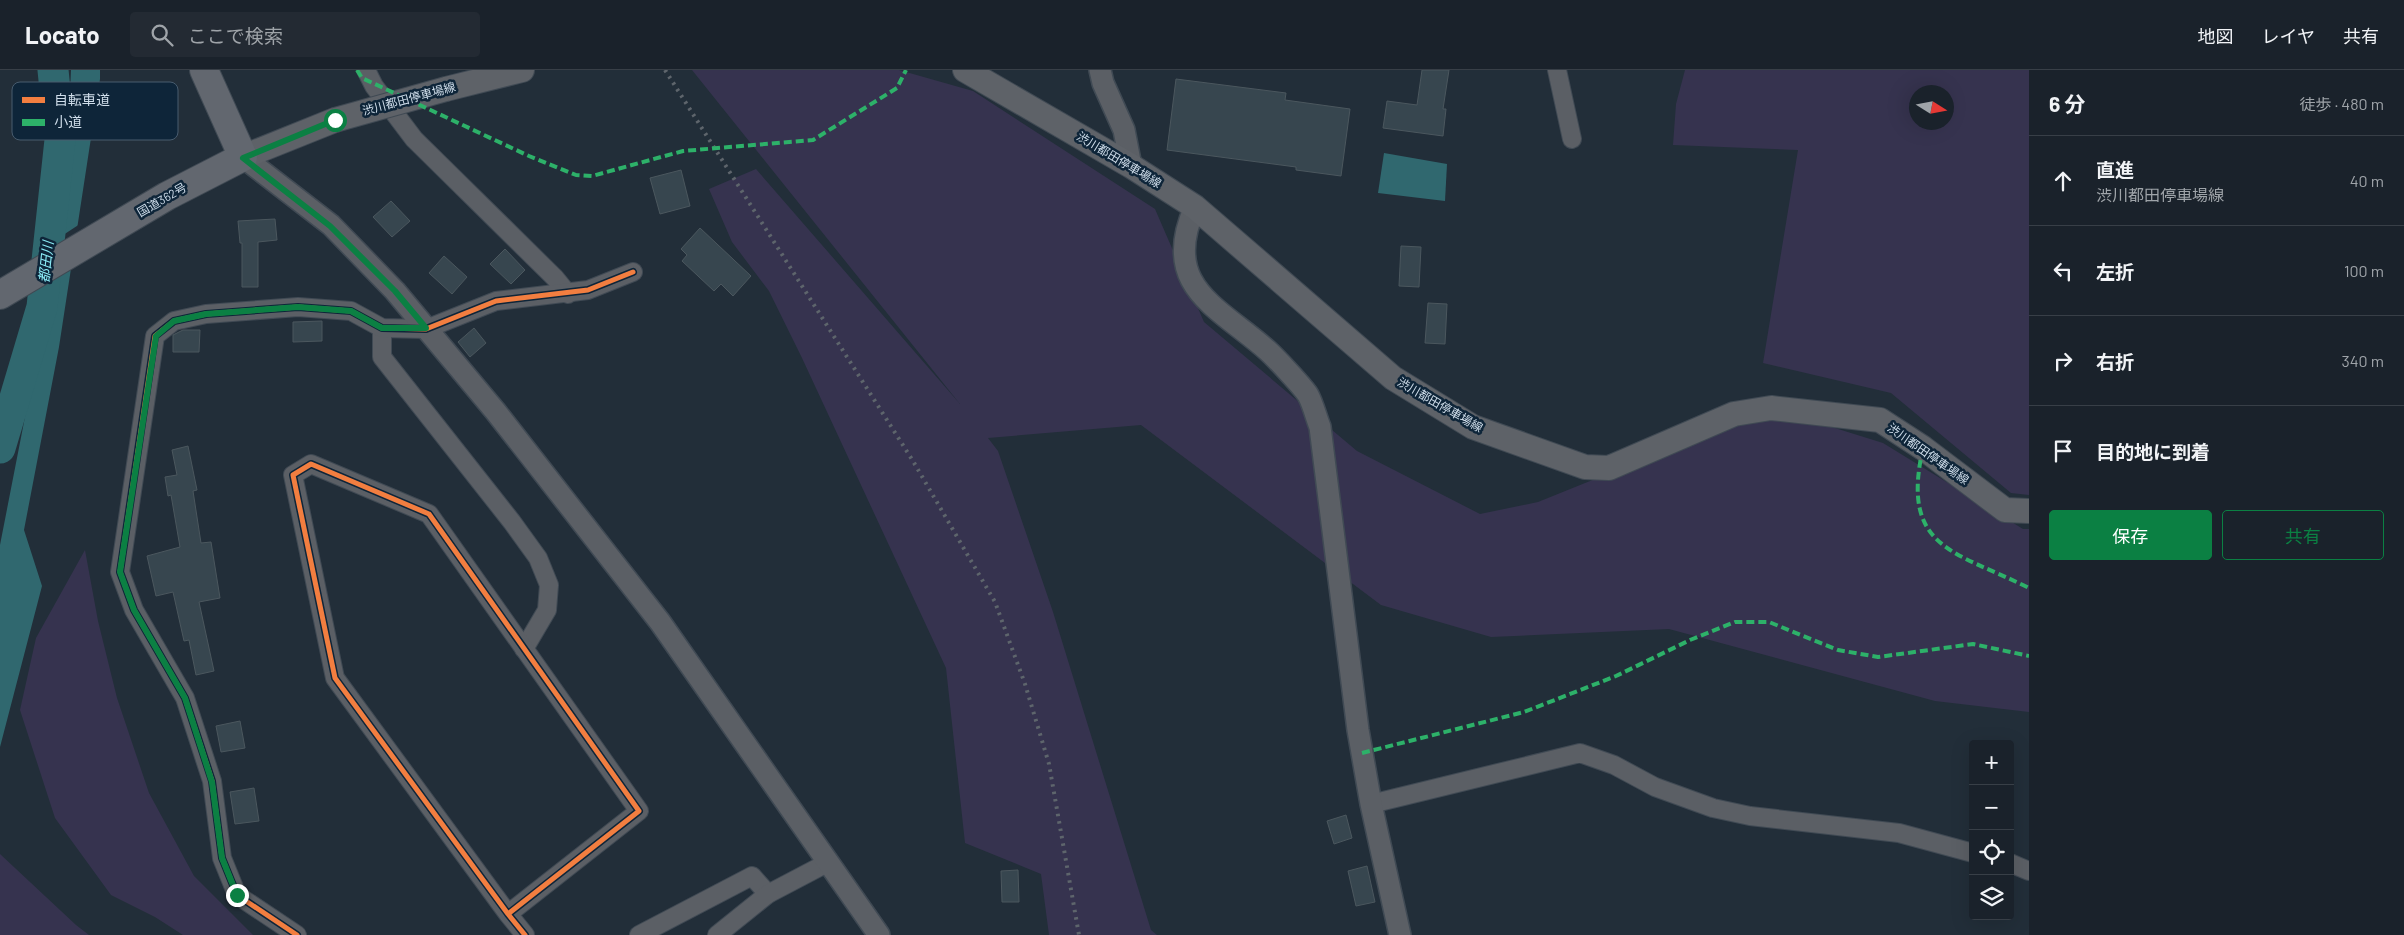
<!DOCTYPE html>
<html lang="ja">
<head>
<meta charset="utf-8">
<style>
  body { margin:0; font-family:Barlow,"Noto Sans JP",sans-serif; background:#232a33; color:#f1f3f6 }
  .controls { position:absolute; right:15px; bottom:15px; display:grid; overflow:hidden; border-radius:5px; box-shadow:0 5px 20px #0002 }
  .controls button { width:45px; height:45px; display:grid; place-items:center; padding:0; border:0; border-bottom:1px solid #383f47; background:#1a222b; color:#f1f3f6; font:25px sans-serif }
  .compass { position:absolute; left:1909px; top:15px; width:45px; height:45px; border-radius:50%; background:#1a222b; box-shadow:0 5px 20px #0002; rotate:101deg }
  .stop { position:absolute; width:15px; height:15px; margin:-11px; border:4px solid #0b8043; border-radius:50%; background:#fff }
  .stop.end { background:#0b8043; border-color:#fff; box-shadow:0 1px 5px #0008 }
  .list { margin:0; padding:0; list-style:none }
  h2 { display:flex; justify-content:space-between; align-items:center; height:65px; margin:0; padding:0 20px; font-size:21px }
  h2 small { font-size:16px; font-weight:400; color:#9fa4a9 }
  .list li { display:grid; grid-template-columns:32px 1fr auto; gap:15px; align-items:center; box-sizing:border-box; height:90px; padding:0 20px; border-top:1px solid #383f47 }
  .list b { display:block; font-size:19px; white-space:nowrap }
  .list p { margin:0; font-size:16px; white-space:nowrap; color:#9fa4a9 }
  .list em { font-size:16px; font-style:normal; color:#9fa4a9 }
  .actions { display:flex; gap:10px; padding:15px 20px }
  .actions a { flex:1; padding:11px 0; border:1px solid #0b8043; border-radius:5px; text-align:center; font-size:18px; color:#0b8043 }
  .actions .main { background:#0b8043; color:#fff }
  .icon { flex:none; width:28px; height:28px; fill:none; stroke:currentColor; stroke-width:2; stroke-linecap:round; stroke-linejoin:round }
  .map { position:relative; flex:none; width:2029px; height:865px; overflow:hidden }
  header { display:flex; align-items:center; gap:30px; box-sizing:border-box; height:70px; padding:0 25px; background:#1a222b; border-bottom:1px solid #383f47 }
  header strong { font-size:24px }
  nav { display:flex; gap:28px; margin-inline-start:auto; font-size:18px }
  .search { width:350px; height:45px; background:#232a33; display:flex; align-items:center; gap:12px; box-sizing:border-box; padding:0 18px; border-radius:5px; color:#9fa4a9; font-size:19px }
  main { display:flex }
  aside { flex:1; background:#1a222b }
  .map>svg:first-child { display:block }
  .green { fill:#36334f; fill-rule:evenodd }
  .water { fill:#30686f }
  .pier { fill:#222e39 }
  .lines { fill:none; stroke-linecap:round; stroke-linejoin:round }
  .river { stroke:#30686f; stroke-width:31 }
  .building { fill:#37464f; stroke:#4b575e }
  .minor-casing { stroke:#404a54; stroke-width:20 }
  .tertiary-casing { stroke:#404a54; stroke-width:24 }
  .secondary-casing { stroke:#404a54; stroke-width:26 }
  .trunk-casing { stroke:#404a54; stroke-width:30 }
  .minor { stroke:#5b5f65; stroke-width:18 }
  .tertiary { stroke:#5b5f65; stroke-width:21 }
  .secondary { stroke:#5e6268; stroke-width:24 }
  .trunk { stroke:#62676f; stroke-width:28 }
  .rail { stroke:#5e656c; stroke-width:4; stroke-dasharray:2.5 5; stroke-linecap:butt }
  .secondary-bridge-casing { stroke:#404a54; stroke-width:26; stroke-linecap:butt }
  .secondary-bridge { stroke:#5e6268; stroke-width:24 }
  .quiet { stroke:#2db169; stroke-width:4; stroke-dasharray:8 4; stroke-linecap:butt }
  .cycleway-casing { stroke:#0e2539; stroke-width:8 }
  .cycleway { stroke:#f27e40; stroke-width:5 }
  .route { stroke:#0b8043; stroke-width:6 }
  .labels { text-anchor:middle; stroke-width:5; stroke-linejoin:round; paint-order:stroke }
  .street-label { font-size:12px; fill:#d0deeb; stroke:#0e2539 }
  .water-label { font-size:14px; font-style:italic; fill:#8cedf8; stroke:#0e2539 }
  .key { fill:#0e2539; stroke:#485c6e; stroke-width:1 }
  .key-label { font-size:14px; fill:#d0deeb }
</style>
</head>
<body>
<header>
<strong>Locato</strong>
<div class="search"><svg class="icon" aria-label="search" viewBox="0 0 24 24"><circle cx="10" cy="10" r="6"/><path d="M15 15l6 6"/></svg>ここで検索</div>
<nav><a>地図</a><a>レイヤ</a><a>共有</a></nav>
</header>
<main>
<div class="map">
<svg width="2029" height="865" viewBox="0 0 2029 865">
  <rect width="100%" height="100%" fill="#222e39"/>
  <g class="green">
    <polygon points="692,0 899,0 973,21 1155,139 1204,252 1357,381 1480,444 1538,432 1771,338 1883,373 2023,459 2029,459 2029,642 1935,631 1669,559 1491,567 1381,535 1141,355 988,368 998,381 1053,542 1151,860 1157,865 1049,865 1041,804 965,773 946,598 802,288 769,221 732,172 709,119 756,99 960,334"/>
    <path d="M1685,0h344v425l-18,-2 -120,-100 -128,-30 35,-213 -125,-5 3,-41zM1946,22v30h-30v-30z"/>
    <polygon points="85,480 98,551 117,628 149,723 194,806 253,865 183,865 155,847 111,825 55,748 20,640 36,568"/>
    <polygon points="0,784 76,855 89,865 0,865"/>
  </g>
  <g class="water">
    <polygon points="71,0 100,0 100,9 59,277 24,460 42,516 0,677 0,475 65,142"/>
    <polygon points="1384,83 1447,94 1445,131 1378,123"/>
  </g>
  <polygon class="pier" points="80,154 73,199 48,212 57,169"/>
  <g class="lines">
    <polyline class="river" points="0,378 42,237 60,70 53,0"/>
  </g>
  <g class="building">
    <polygon points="1422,0 1449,0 1443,39 1446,39 1443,66 1383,58 1387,31 1417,35"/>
    <polygon points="1176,9 1286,23 1285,30 1350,39 1341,106 1296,100 1296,97 1167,80"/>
    <polygon points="681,100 690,136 660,144 650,108"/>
    <polygon points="391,131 410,151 392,167 373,147"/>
    <polygon points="275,149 277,170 258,172 258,217 242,217 242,173 240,173 238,151"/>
    <polygon points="700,158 751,206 733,226 721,214 714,221 682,191 687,185 681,179"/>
    <polygon points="1401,176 1421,177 1419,217 1399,216"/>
    <polygon points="505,179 525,200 511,214 490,194"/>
    <polygon points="444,186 467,207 452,224 429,203"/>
    <polygon points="1428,233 1447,234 1445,274 1425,273"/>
    <polygon points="322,251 322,271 293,272 293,252"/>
    <polygon points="474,258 486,273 470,287 458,272"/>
    <polygon points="183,260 200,260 199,282 173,282 173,265"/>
    <polygon points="188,376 197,420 193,421 201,473 211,472 220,528 199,532 214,601 196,605 189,570 184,571 173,522 156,526 147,486 180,477 171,425 168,426 165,407 177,405 172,380"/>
    <polygon points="240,651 245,678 221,682 216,656"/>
    <polygon points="254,718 259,751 235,754 230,722"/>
    <polygon points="1346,745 1352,768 1334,774 1327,751"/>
    <polygon points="1367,796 1375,832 1356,836 1348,801"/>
    <polygon points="1018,800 1019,832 1002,832 1001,801"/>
  </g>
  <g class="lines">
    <defs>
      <g id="minor">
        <polyline points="366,0 374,16 414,69 555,208 568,224"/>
        <polyline points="1557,0 1572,69"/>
        <polyline points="382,258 382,287 512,452 538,488 549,515 547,540 524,579"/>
        <polyline points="1371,734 1580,683 1614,695 1655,717 1713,738 1750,746 1899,763 1973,783"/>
        <polyline points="2010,793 2029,801"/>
        <polyline points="508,844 639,741 429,444 311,394 293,405 335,608 508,844 525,865"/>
        <polyline points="297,865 237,825 222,788 212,711 185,628 134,540 120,502 155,266 174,251 206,244 298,237 351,241 382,258 426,259 496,231 588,220 633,202"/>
        <polyline points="639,865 752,806 768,824"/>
        <polyline points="717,865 768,824 827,793"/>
      </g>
      <g id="tertiary">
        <polyline points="1100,0 1103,13 1124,60 1131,96"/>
        <polyline points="243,87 331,155 395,221 496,342 660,552 879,865"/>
        <path d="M1195,137c-35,79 22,99 72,143 8,7 36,37 41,45 5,9 8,22 12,32l38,303 13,74 29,131"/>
      </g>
      <g id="secondary">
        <polyline points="965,0 1131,96 1195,137 1393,308 1473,357 1585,397 1609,398 1734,344 1771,338 1880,350 1923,378 2005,440 2029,441"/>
        <polyline points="446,19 522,0"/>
        <polyline points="243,87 335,50"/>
      </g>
      <polyline id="trunk" points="0,225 167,126 243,87 204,0"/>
    </defs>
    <use href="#minor" class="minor-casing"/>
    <use href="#tertiary" class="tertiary-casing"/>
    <use href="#secondary" class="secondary-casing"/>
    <use href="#trunk" class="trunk-casing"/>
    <use href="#minor" class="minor"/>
    <use href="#tertiary" class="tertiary"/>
    <use href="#secondary" class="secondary"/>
    <use href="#trunk" class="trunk"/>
    <polyline class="rail" points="665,0 913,391 995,532 1025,614 1049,694 1079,865"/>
    <defs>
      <polyline id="secondary-bridge" points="335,50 446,19"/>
    </defs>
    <use href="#secondary-bridge" class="secondary-bridge-casing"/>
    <use href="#secondary-bridge" class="secondary-bridge"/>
    <g class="quiet">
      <polyline points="357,0 362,8 529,86 576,105 592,106 683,81 813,70 897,18 906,0"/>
      <path d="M1923,378c-23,101 32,103 106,140"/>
      <polyline points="1362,683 1524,642 1616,606 1690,570 1735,552 1769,552 1838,580 1878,587 1973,574 2029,586"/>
    </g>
    <defs>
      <g id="cycleway">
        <polyline points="508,844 639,741 429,444 311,394 293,405 335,608 508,844 525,865"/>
        <polyline points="297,865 237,825 222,788 212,711 185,628 134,540 120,502 155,266 174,251 206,244 298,237 351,241 382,258 426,259 496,231 588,220 633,202"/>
      </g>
    </defs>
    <use href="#cycleway" class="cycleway-casing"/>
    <use href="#cycleway" class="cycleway"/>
  </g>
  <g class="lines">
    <polyline class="route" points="237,825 222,788 212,712 185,628 134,540 120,502 156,266 174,251 206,244 298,237 351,241 382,258 426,258 395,221 330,156 243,88 335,50"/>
  </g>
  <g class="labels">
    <g class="street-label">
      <text transform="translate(409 29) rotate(-15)" y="4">渋川都田停車場線</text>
      <text transform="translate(1119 90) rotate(31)" y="4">渋川都田停車場線</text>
      <text transform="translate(162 130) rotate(-30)" y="4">国道362号</text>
      <text transform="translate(1440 335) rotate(30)" y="4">渋川都田停車場線</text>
      <text transform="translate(1928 384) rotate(35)" y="4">渋川都田停車場線</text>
    </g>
    <g class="water-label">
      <text transform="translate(46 192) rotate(-84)" y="5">都田川</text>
    </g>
  </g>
  <rect x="12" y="12" width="166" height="58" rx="8" class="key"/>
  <rect x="22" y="27" width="23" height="6" fill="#f27e40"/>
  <rect x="22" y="49" width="23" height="7" fill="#2db169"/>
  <g class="key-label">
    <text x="54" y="35">自転車道</text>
    <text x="54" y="57">小道</text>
  </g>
</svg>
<div class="controls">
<button>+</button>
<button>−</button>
<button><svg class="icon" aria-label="locate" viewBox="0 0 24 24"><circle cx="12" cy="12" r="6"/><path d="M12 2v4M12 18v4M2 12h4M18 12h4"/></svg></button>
<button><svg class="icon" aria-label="layers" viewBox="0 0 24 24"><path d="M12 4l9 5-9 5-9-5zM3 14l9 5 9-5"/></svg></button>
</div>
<svg class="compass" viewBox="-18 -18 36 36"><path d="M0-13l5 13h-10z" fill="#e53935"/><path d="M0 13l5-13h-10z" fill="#9fa4a9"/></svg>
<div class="stop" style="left:335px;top:50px"></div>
<div class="stop end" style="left:237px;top:825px"></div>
</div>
<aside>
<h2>6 分<small>徒歩 · 480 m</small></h2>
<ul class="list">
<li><svg class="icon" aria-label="ahead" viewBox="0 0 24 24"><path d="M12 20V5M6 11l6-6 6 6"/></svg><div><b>直進</b><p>渋川都田停車場線</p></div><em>40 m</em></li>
<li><svg class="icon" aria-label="left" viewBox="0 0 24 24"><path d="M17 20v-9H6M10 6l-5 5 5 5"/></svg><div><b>左折</b></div><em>100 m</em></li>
<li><svg class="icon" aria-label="right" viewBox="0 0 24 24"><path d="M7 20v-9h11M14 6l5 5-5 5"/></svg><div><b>右折</b></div><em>340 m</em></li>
<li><svg class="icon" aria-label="arrive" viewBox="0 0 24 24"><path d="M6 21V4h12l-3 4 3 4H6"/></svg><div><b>目的地に到着</b></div></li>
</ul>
<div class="actions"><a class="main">保存</a><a>共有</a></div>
</aside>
</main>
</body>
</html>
